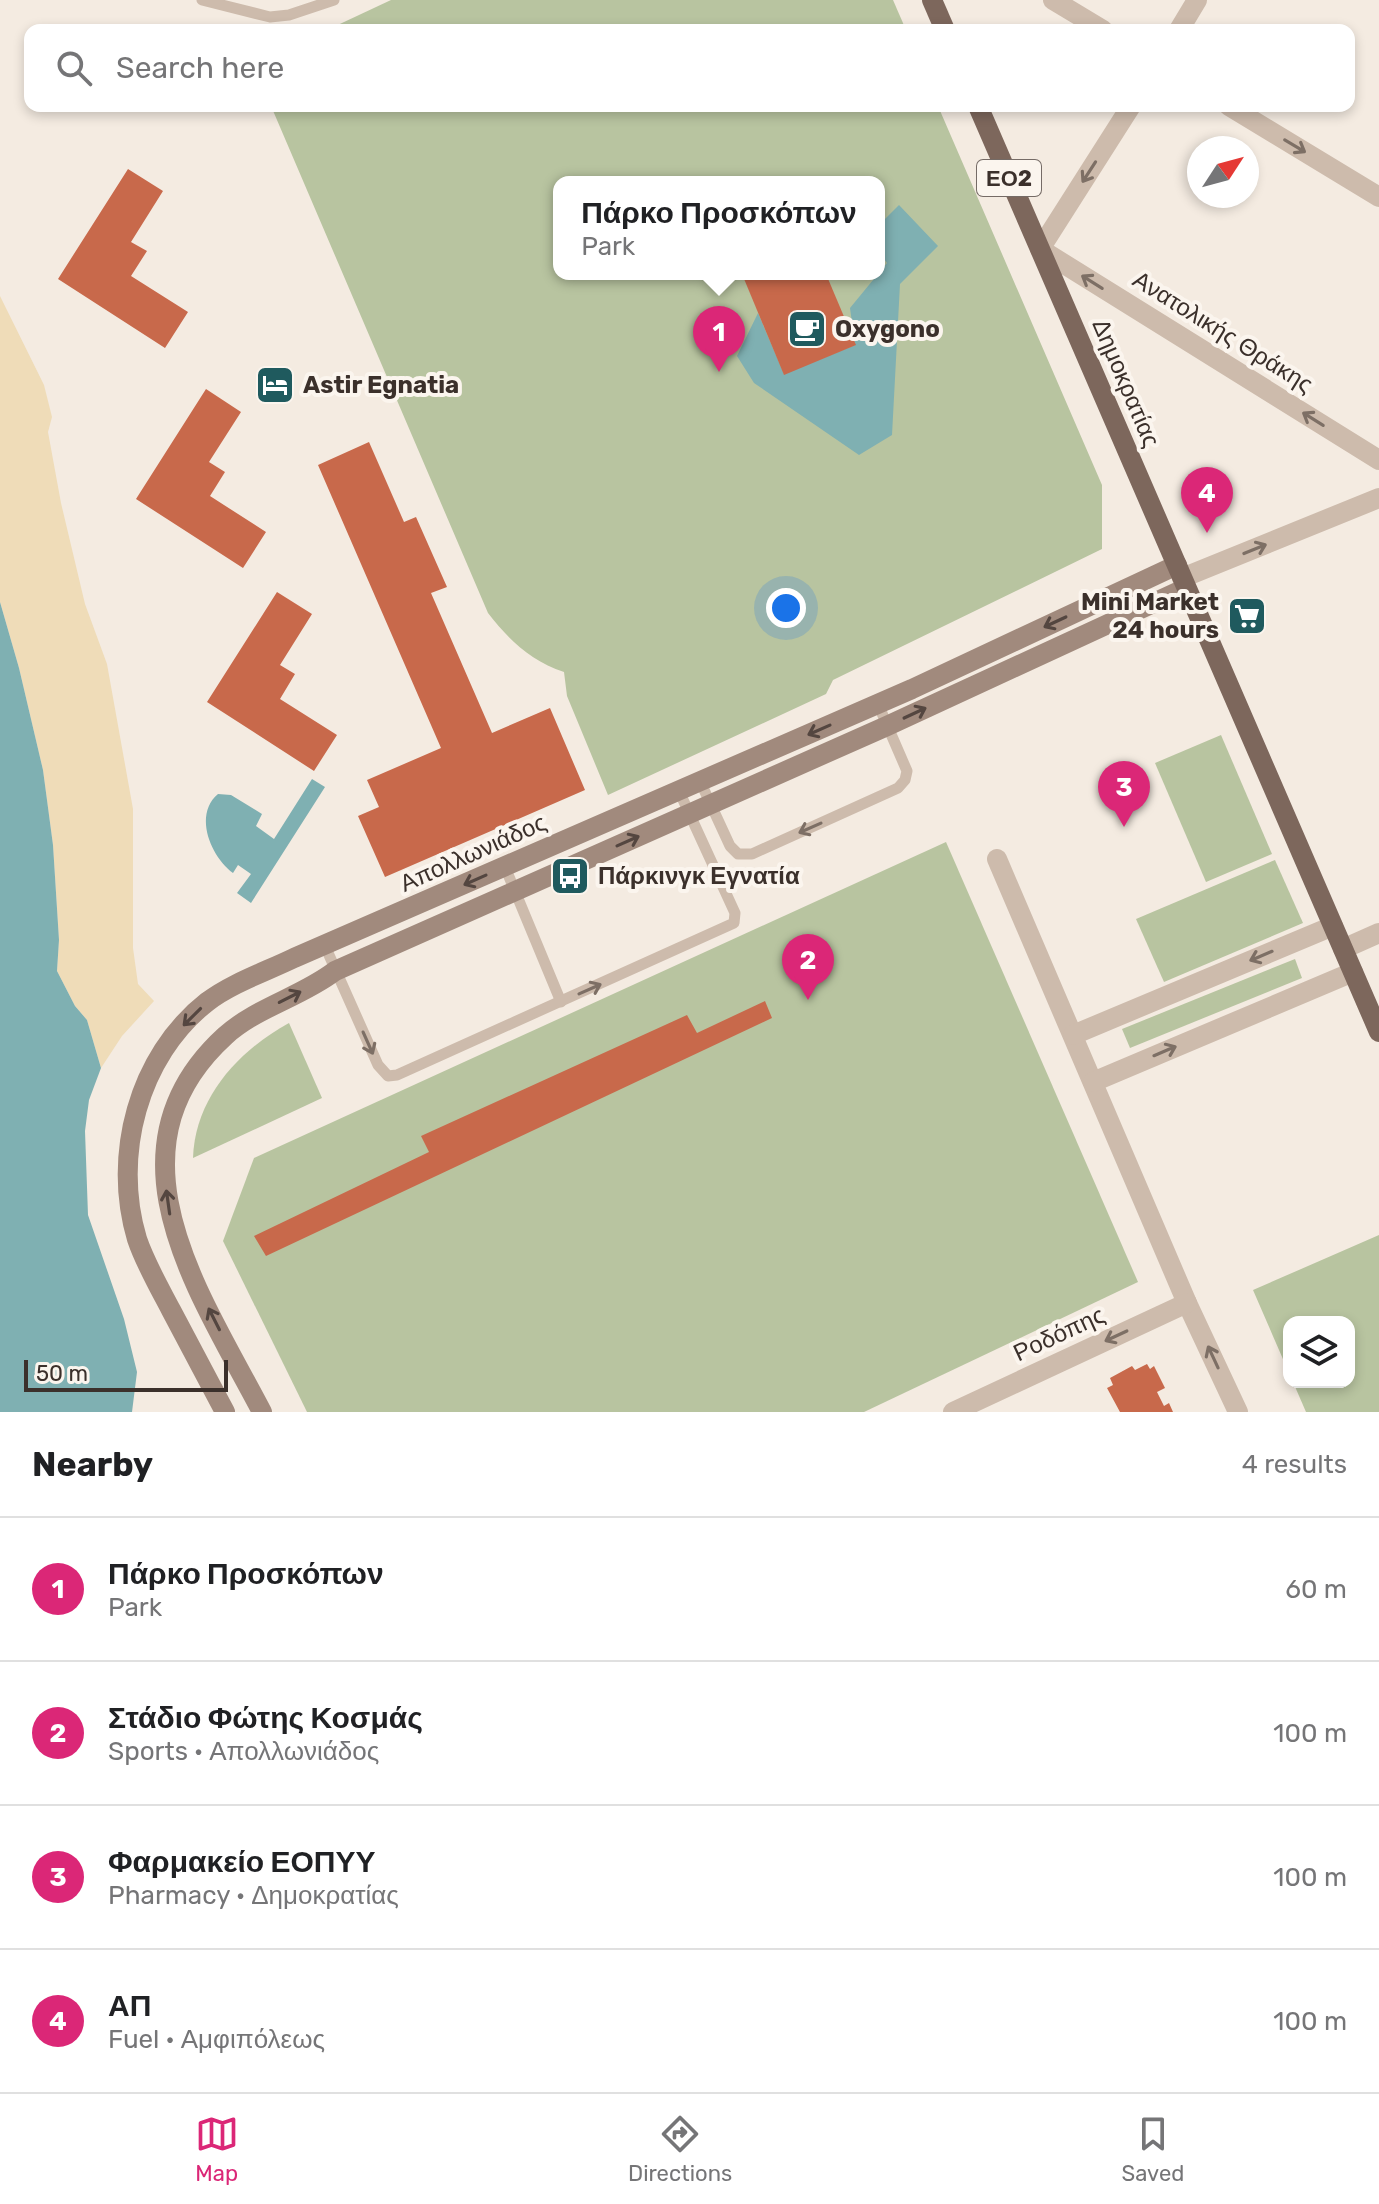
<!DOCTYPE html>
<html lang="en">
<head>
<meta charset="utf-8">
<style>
  body { margin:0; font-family:Rubik,sans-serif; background:#f6f6f6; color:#202124 }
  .controls { position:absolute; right:24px; bottom:24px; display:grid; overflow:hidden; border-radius:16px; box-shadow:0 4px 12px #0003 }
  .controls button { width:72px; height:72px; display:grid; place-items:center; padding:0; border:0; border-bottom:2px solid #e0e0e0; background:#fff; color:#202124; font:40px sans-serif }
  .compass { position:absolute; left:1187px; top:136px; width:72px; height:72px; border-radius:50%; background:#fff; box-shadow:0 4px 12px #0003; rotate:54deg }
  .scale { position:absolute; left:24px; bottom:20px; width:204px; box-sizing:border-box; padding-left:8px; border:4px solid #3b302b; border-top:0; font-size:22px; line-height:28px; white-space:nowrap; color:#3b302b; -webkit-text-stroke:6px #fbf5ee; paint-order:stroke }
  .you { position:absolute; left:786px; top:608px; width:28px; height:28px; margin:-20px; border:6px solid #fff; border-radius:50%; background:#1a73e8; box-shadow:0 0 0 12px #1a73e833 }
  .badge { display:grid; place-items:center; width:52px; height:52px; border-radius:50%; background:#db2777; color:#fff; font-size:26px; font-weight:700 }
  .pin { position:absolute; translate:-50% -66px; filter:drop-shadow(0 2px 4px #0008) }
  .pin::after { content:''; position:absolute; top:42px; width:28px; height:24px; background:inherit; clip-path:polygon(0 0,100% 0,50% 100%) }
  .popup { position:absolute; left:553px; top:176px; width:332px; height:104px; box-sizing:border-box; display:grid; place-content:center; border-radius:16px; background:#fff; filter:drop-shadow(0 2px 6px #0005); font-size:26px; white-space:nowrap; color:#757577 }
  .popup b { font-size:30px; color:#202124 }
  .popup::after { content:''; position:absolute; left:50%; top:100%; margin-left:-16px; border:16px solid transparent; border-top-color:#fff }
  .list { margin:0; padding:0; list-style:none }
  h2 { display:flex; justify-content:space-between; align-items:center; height:104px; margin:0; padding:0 32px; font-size:34px }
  h2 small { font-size:26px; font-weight:400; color:#757577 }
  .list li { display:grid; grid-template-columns:52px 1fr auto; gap:24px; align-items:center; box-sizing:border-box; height:144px; padding:0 32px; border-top:2px solid #e0e0e0 }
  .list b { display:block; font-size:30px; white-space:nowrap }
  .list p { margin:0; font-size:26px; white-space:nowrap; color:#757577 }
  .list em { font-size:26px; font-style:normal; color:#757577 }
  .icon { flex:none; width:44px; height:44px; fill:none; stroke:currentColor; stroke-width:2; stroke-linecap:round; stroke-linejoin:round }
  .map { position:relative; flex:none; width:1379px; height:1412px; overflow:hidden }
  .search { position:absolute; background:#fff; box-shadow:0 4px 12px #0003; left:24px; right:24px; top:24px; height:88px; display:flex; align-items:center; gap:20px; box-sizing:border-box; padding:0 28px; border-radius:16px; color:#757577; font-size:30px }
  .sheet { height:680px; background:#fff }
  nav { display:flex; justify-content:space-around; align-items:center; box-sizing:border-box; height:112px; border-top:2px solid #e0e0e0; background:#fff; font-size:22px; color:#757577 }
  nav a { display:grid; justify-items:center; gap:4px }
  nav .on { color:#db2777 }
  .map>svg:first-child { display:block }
  .green { fill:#b8c4a0; fill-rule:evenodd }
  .sand { fill:#efdcb8 }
  .water { fill:#7fb0b2 }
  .building { fill:#c8694b }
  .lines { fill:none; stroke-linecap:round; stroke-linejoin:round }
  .service { stroke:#cdbbac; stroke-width:11 }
  .minor { stroke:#cdbbac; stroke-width:20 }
  .secondary { stroke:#a18a7d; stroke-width:20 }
  .primary { stroke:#7d675c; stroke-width:20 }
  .oneway { stroke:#7d6f65 }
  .oneway2 { stroke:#544640 }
  .labels { text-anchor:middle; stroke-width:8; stroke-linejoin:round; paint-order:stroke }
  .shield { fill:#fbf5ee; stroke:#756b66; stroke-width:2 }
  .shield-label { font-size:22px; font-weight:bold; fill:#3b302b }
  .poi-label { font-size:24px; font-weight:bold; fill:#3b302b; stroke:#fbf5ee; text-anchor:start }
  .street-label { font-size:24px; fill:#3b302b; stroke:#fbf5ee }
</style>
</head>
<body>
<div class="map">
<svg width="1379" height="1412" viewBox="0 0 1379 1412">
  <rect width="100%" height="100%" fill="#f4ebe1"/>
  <g class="green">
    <polygon points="391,0 893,0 906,30 327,30"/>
    <path d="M271,106h667l164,379v64l-269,131 -7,14 -218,101 -41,-99 -3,-24c-33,-11 -55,-32 -76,-59zM559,182h320v92h-320z"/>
    <polygon points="1221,735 1272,854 1206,882 1155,763"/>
    <polygon points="946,842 1138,1282 864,1412 307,1412 223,1241 254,1158"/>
    <polygon points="1275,860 1303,923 1164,982 1136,919"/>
    <polygon points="1295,959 1302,978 1130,1048 1122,1029"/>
    <path d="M289,1023l33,75 -129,60c2,-60 45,-107 96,-135z"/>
    <polygon points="1379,1235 1379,1412 1306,1412 1293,1382 1349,1382 1349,1322 1289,1322 1289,1373 1253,1290"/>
  </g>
  <polygon class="sand" points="0,296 44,385 52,417 48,432 61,503 85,604 107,664 133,809 133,948 138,984 154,1001 122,1036 101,1068 87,1020 75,1006 57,971 59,940 53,845 43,770 19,668 0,602"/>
  <g class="water">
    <polygon points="899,205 938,246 900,284 892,435 859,455 754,383 737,356 758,313 784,374 855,345 850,308 887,263 879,252 879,225"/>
    <polygon points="0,602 19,668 43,770 53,845 59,940 57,971 75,1006 87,1020 101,1068 89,1100 85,1131 88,1215 124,1319 137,1372 132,1412 0,1412"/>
    <path d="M312,779l13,8 -74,116 -14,-10 14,-19 -13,-9 -5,8c-22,-16 -40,-58 -15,-79l13,1 31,19 -6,12 18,13z"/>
  </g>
  <g class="building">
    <polygon points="128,169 163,191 131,242 147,251 131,276 188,312 165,348 58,279"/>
    <polygon points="742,274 826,274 856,345 784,375"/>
    <polygon points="206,389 241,412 209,462 225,472 210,496 266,532 243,568 136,499"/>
    <polygon points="369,442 404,522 416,517 447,587 431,593 492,733 550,708 585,790 385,877 358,816 379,807 367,780 441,748 318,465"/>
    <polygon points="277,592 312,614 280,665 295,674 280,699 337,735 314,771 207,702"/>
    <polygon points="765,1001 772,1018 266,1256 254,1236 429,1152 421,1136 687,1015 697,1033"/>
    <polygon points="1147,1364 1150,1369 1154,1366 1165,1388 1157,1392 1164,1406 1169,1403 1173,1412 1120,1412 1107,1388 1113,1385 1110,1378 1132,1366 1135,1370"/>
  </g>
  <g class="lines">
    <g class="service">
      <polyline points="202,0 270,17 289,15 334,0"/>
      <polyline points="700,781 730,846 738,854 752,854 898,788 905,780 907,771 878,704"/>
      <polyline points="505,867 561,1002"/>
      <polyline points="325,946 378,1065 388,1076 397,1075 734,923 735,913 679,791"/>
    </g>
    <g class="minor">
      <polyline points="1053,0 1103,30"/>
      <polyline points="1179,30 1197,0"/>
      <polyline points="1131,106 1040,249 1379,460"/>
      <polyline points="1229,106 1379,197"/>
      <polyline points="1182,578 1379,498"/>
      <polyline points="997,859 1187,1303 1238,1412"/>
      <polyline points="1343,949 1379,933"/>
      <polyline points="1073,1035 1333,926"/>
      <polyline points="1093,1082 1353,972"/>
      <polyline points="953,1412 1187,1303"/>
    </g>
    <g class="secondary">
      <path d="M225,1412c-18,-34 -36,-68 -54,-102 -12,-23 -26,-47 -34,-71 -25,-83 1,-183 70,-237 25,-19 58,-30 87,-44l618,-269 265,-124"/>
      <path d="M262,1412c-61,-117 -163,-261 -37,-376 32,-29 76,-39 110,-65l552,-245 299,-138"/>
    </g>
    <g class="primary">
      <polyline points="932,0 945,30"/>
      <polyline points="978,106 1379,1032"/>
    </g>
  </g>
  <defs><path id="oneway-shaft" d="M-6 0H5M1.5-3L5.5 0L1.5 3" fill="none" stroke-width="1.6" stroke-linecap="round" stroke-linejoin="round" transform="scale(2)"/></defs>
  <g class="oneway">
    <use href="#oneway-shaft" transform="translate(1295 146) rotate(31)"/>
    <use href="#oneway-shaft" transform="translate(1089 172) rotate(123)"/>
    <use href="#oneway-shaft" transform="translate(1092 282) rotate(-148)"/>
    <use href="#oneway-shaft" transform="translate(1313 419) rotate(-148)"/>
    <use href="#oneway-shaft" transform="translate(1255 549) rotate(-22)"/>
    <use href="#oneway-shaft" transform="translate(810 828) rotate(156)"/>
    <use href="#oneway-shaft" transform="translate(1261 956) rotate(157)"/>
    <use href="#oneway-shaft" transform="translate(590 989) rotate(-24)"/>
    <use href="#oneway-shaft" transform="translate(368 1043) rotate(66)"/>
    <use href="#oneway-shaft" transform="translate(1165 1051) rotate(-23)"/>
    <use href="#oneway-shaft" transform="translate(1116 1336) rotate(155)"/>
    <use href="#oneway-shaft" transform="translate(1213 1357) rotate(-115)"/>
  </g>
  <g class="oneway2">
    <use href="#oneway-shaft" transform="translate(1055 622) rotate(155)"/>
    <use href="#oneway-shaft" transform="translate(915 713) rotate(-25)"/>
    <use href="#oneway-shaft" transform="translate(819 730) rotate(156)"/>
    <use href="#oneway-shaft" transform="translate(628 841) rotate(-24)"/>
    <use href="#oneway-shaft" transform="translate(475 880) rotate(156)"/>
    <use href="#oneway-shaft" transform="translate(290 997) rotate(-27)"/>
    <use href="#oneway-shaft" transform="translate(192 1017) rotate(135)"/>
    <use href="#oneway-shaft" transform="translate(168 1202) rotate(-98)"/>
    <use href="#oneway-shaft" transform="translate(214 1319) rotate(-117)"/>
  </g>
  <defs>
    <symbol id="cafe-square" viewBox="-11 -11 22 22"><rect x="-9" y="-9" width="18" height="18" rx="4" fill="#1f5a5e" stroke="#fbf5ee"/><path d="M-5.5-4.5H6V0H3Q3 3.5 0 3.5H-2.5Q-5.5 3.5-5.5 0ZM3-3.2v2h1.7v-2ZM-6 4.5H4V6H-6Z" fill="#fff"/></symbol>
    <symbol id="hotel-square" viewBox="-11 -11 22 22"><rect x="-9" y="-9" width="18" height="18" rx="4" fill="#1f5a5e" stroke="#fbf5ee"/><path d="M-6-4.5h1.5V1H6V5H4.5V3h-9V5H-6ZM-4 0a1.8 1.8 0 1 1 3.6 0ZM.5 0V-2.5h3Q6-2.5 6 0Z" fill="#fff"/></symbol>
    <symbol id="supermarket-square" viewBox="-11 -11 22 22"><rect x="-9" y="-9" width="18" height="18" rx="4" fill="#1f5a5e" stroke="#fbf5ee"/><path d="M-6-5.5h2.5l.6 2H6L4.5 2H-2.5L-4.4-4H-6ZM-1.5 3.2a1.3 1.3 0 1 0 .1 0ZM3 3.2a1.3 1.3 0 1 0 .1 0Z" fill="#fff"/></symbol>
    <symbol id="bus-square" viewBox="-11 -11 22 22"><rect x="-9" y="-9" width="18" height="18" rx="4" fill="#1f5a5e" stroke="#fbf5ee"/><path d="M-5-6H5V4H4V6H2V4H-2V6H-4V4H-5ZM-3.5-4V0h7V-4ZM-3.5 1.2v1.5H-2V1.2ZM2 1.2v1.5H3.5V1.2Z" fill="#fff"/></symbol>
  </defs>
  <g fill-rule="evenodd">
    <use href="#cafe-square" x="785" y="307" width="44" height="44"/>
    <use href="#hotel-square" x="253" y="363" width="44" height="44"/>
    <use href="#supermarket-square" x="1225" y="594" width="44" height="44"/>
    <use href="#bus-square" x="548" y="854" width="44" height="44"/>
  </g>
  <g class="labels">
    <rect class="shield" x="977" y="160" width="64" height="36" rx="6"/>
    <g class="shield-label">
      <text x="1009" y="186">ΕΟ2</text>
    </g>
    <g class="poi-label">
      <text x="835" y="337">Oxygono</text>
      <text x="303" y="393">Astir Egnatia</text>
      <text x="1219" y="610" text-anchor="end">Mini Market<tspan x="1219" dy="28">24 hours</tspan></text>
      <text x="598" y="884">Πάρκινγκ Εγνατία</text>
    </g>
    <g class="street-label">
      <text transform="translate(1223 332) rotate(32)" y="8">Ανατολικής Θράκης</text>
      <text transform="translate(1126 383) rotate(67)" y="8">Δημοκρατίας</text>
      <text transform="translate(473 853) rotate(-24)" y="8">Απολλωνιάδος</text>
      <text transform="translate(1059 1334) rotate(-25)" y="8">Ροδόπης</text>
    </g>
  </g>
</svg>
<div class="controls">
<button><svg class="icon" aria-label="layers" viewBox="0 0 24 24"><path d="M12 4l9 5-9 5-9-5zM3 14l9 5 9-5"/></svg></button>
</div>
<svg class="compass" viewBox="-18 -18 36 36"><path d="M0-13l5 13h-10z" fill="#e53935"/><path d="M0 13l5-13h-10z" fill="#757577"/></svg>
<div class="scale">50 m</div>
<div class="you"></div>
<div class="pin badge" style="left:719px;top:372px">1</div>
<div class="popup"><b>Πάρκο Προσκόπων</b>Park</div>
<div class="pin badge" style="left:808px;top:1000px">2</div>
<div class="pin badge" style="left:1124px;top:827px">3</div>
<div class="pin badge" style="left:1207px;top:533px">4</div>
<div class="search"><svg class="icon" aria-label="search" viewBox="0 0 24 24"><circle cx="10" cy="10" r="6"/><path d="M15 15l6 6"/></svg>Search here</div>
</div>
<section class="sheet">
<h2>Nearby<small>4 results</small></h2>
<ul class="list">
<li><span class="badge">1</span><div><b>Πάρκο Προσκόπων</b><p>Park</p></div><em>60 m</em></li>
<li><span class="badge">2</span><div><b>Στάδιο Φώτης Κοσμάς</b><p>Sports · Απολλωνιάδος</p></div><em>100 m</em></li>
<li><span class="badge">3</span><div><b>Φαρμακείο ΕΟΠΥΥ</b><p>Pharmacy · Δημοκρατίας</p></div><em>100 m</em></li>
<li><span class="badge">4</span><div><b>ΑΠ</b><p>Fuel · Αμφιπόλεως</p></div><em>100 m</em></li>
</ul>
</section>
<nav>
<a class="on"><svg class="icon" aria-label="map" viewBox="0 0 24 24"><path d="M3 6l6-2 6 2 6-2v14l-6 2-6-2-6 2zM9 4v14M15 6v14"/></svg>Map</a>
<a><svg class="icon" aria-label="directions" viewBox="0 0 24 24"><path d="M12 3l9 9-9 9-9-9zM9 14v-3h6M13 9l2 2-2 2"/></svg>Directions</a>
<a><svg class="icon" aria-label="saved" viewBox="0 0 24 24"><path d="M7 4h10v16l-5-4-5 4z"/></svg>Saved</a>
</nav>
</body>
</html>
